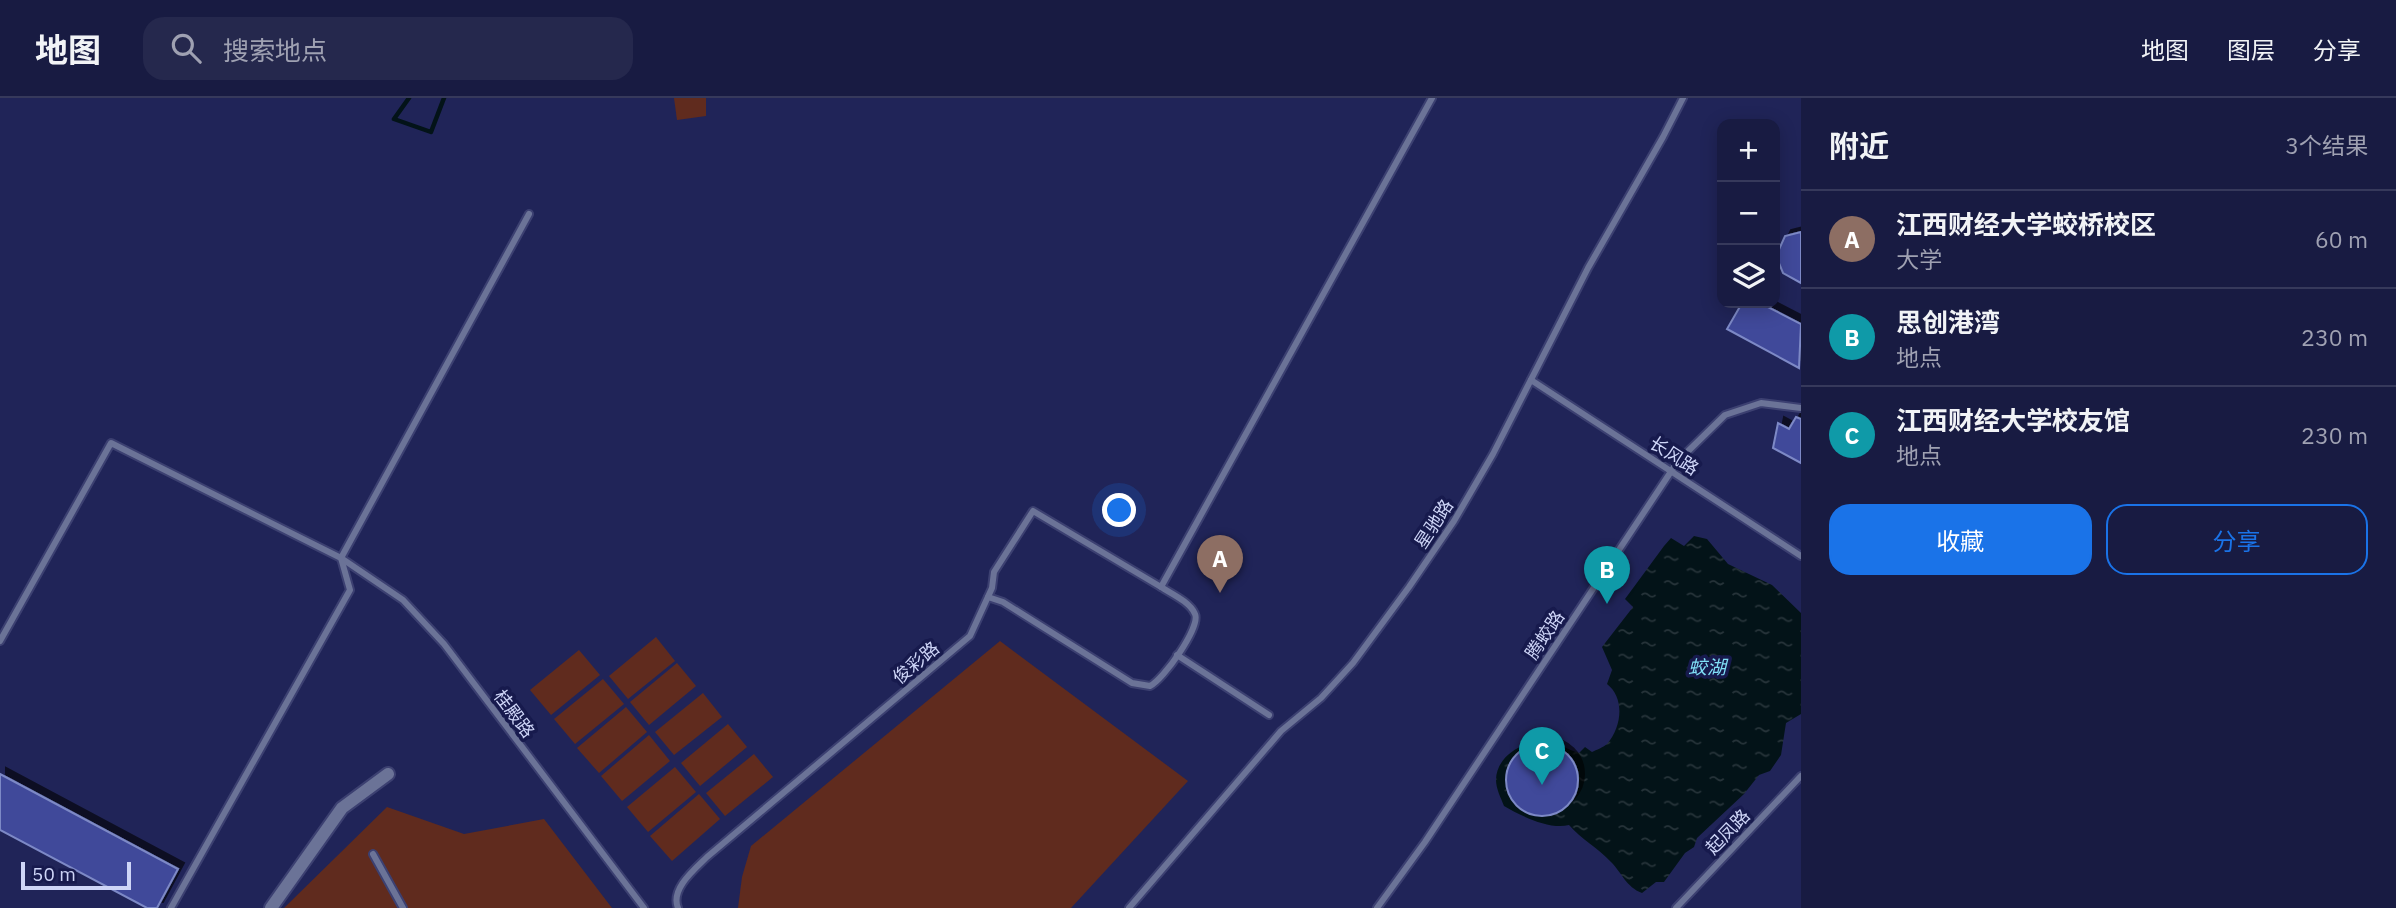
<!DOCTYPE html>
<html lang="zh">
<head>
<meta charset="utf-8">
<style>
  body { margin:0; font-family:"IBM Plex Sans","Noto Sans SC",sans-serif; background:#25284d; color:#f1f3f6 }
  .controls { position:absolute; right:21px; top:21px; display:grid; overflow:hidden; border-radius:14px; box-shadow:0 4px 18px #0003 }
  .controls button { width:63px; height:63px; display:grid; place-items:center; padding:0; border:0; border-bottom:2px solid #36395b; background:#181b42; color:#f1f3f6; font:35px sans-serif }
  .scale { position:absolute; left:21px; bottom:18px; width:110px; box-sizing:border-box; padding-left:7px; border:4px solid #ced5f7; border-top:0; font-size:19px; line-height:24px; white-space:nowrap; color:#ced5f7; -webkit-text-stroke:5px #171a4d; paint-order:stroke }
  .you { position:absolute; left:1120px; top:413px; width:24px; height:24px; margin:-18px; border:5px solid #fff; border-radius:50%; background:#1a73e8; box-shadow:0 0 0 10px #1a73e833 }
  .badge { display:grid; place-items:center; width:46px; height:46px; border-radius:50%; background:#1a73e8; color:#fff; font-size:23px; font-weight:700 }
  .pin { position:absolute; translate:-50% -58px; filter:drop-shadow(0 2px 4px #0008) }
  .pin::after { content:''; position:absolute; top:37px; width:24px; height:21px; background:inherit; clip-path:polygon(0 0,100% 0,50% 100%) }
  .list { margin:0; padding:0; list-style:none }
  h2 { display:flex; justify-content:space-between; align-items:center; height:91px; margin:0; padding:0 28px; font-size:30px }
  h2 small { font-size:23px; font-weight:400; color:#9fa1b2 }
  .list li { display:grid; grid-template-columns:46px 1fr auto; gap:21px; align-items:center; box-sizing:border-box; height:98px; padding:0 28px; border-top:2px solid #36395b }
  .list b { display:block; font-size:26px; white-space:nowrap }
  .list p { margin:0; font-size:23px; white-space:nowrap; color:#9fa1b2 }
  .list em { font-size:23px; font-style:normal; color:#9fa1b2 }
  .actions { display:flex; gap:14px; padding:21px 28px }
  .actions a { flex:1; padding:16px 0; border:2px solid #1a73e8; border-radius:21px; text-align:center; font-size:24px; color:#1a73e8 }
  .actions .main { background:#1a73e8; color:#fff }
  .icon { flex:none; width:38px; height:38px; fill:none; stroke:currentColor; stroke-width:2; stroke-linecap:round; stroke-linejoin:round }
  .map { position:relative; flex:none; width:1801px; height:810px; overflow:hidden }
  header { display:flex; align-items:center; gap:42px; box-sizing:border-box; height:98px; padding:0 35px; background:#181b42; border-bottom:2px solid #36395b }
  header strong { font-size:33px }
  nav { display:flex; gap:38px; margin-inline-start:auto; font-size:24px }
  .search { width:490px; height:63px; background:#25284d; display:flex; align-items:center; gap:18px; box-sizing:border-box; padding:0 24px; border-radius:21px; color:#9fa1b2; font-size:26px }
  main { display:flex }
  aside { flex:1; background:#181b42 }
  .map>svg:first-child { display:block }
  .grass { fill:#602b1e }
  .water { fill:url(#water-ripples) }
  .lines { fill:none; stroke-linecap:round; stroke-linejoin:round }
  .stream { stroke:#031318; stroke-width:4.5 }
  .building { fill:#414a9a; stroke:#7d89c6; stroke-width:2; filter:url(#shadow) }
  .service-casing { stroke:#3c4071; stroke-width:10 }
  .minor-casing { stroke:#3c4071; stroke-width:16 }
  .service { stroke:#6b7397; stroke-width:6 }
  .minor { stroke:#6b7397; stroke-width:12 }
  .labels { text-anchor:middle; stroke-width:7; stroke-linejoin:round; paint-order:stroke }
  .street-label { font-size:18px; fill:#ced5f7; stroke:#171a4d }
  .water-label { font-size:19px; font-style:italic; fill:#80dff6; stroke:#171a4d }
</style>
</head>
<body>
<header>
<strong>地图</strong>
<div class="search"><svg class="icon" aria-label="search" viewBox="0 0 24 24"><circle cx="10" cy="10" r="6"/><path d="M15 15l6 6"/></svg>搜索地点</div>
<nav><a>地图</a><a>图层</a><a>分享</a></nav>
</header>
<main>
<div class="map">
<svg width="1801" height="810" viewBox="0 0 1801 810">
  <defs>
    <pattern id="water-ripples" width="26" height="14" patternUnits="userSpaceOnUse" patternTransform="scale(1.75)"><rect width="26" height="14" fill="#031318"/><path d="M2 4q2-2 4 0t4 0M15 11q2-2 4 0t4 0" fill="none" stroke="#27343a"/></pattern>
    <filter id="shadow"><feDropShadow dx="6" dy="-6" stdDeviation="0" flood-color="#0009"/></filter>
  </defs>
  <rect width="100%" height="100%" fill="#202458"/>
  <g class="grass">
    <polygon points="674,0 706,0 706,18 677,22"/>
    <polygon points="656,539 675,563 628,601 609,578"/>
    <polygon points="1000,543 1188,683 1071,810 738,810 742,779 751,748"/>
    <polygon points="579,552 600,577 551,617 530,592"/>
    <polygon points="677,565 696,588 649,627 630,604"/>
    <polygon points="603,581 624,606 575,646 554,621"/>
    <polygon points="703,595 722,619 674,657 655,634"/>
    <polygon points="626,609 647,634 599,675 577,650"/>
    <polygon points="728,626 747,649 700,688 681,665"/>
    <polygon points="649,637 670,663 622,703 601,678"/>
    <polygon points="754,656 773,679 725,718 706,695"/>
    <polygon points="675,669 696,694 648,734 627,709"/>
    <polygon points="699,696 720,721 672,763 650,738"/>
    <polygon points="387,709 464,736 544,721 612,810 284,810"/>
  </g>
  <path class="water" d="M1694,438l13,3 21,25 44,21 29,28v101l-15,9 -5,32 -11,16 -11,4 -15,19 -47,44 -3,9 -9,6 -21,29h-8l-14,11c-16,-6 -20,-20 -31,-31 -13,-14 -30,-23 -42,-37 -19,5 -48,-9 -65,-19 -3,-8 -8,-17 -8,-26 0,-25 30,-41 52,-38 10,1 21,8 31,11l6,-6 7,5c4,-2 12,-5 15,-8 15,-17 18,-46 0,-60l5,-14 -10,-23 31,-40 -8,-8 39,-53 7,-8 13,8z"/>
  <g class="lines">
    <polyline class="stream" points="409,0 394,21 431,34 444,0"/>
  </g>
  <g class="building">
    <polygon points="1801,134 1801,185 1783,175 1776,158 1785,138"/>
    <polygon points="1742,205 1760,205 1801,226 1799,270 1727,231"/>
    <polygon points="1796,319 1801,321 1801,365 1773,350 1778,325 1789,331"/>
    <circle cx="1542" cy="682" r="36"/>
    <polygon points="0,676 178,771 157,810 147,810 0,732"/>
  </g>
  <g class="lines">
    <defs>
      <g id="service">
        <polyline points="1531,282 1801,458"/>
        <path d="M988,499l15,5 129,81 18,3c13,-6 51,-59 45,-72 -5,-12 -23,-20 -34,-27l271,-489"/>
        <polyline points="0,543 111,345 341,460 403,502 444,546 644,810"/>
        <polyline points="1177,557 1269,617"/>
        <polyline points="373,756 403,810"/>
        <polyline points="171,810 350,492 341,460 529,116"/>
        <path d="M678,810c-8,-19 17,-39 29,-51l263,-221 22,-48 2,-16 39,-61 128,76"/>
        <polyline points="1129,810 1281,633 1321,600 1353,565 1409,489 1454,423 1493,356 1588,170 1663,39 1683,0"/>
        <polyline points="1377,810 1425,744 1678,363 1725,317 1761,305 1801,310"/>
        <polyline points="1676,810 1801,678"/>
      </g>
      <polyline id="minor" points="271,810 342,710 388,676"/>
    </defs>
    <use href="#service" class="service-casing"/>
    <use href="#minor" class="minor-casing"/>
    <use href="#service" class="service"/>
    <use href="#minor" class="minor"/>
  </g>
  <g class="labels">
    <g class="street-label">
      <text transform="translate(1674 358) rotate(33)" y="6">长风路</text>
      <text transform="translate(1434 426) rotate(-57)" y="6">星驰路</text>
      <text transform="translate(1545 537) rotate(-56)" y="6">腾蛟路</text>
      <text transform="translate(916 565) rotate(-40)" y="6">俊彩路</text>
      <text transform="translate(514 616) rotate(53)" y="6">桂殿路</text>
      <text transform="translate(1728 734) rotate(-46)" y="6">起凤路</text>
    </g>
    <g class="water-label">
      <text x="1707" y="576">蛟湖</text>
    </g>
  </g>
</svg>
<div class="controls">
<button>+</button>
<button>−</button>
<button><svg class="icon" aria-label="layers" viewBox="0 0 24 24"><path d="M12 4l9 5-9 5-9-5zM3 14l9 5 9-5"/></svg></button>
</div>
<div class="scale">50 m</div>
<div class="you"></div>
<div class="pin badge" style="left:1220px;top:495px;background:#8d6e63">A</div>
<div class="pin badge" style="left:1607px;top:506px;background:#0f9aa8">B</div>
<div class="pin badge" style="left:1542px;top:687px;background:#0f9aa8">C</div>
</div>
<aside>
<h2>附近<small>3个结果</small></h2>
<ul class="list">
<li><span class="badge" style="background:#8d6e63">A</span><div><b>江西财经大学蛟桥校区</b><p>大学</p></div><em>60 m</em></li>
<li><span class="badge" style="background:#0f9aa8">B</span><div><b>思创港湾</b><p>地点</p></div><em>230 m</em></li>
<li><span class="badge" style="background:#0f9aa8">C</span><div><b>江西财经大学校友馆</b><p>地点</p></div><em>230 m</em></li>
</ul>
<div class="actions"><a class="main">收藏</a><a>分享</a></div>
</aside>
</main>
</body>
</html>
